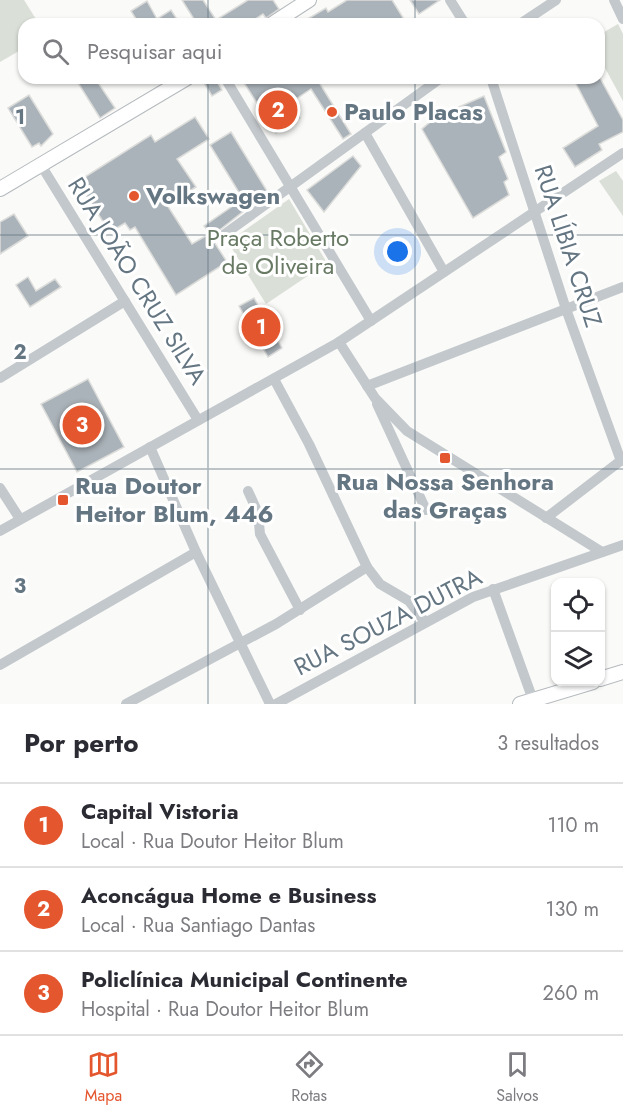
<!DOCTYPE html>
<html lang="pt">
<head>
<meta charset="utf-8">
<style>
  body { margin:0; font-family:Jost,sans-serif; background:#f2f2f3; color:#2b2b33 }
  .controls { position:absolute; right:18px; bottom:18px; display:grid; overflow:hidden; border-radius:12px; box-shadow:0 2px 4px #0004 }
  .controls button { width:54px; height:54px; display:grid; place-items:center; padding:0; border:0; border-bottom:2px solid #e1e1e2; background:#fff; color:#2b2b33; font:30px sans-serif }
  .you { position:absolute; left:398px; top:252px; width:21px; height:21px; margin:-15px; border:4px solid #fff; border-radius:50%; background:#1a73e8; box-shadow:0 0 0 9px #1a73e833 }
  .badge { display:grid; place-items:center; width:39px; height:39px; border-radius:50%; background:#e4572e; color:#fff; font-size:20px; font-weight:700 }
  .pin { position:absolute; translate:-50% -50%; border:3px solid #fff; box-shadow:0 2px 6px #0006 }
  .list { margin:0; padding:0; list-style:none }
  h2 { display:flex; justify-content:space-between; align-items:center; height:78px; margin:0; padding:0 24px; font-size:26px }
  h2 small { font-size:20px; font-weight:400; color:#7c7c81 }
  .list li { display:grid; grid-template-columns:39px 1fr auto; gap:18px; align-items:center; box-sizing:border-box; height:84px; padding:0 24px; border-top:2px solid #e1e1e2 }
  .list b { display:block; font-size:22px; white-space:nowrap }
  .list p { margin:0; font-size:20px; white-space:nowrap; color:#7c7c81 }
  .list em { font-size:20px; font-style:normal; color:#7c7c81 }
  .icon { flex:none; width:33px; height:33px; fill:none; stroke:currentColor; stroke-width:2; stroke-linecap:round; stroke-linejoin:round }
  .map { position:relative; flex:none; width:623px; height:704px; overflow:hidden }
  .search { position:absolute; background:#fff; box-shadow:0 2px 4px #0004; left:18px; right:18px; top:18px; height:66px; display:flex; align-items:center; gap:15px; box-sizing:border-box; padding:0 21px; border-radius:18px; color:#7c7c81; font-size:22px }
  .sheet { height:330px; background:#fff }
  nav { display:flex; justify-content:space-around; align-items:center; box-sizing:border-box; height:84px; border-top:2px solid #e1e1e2; background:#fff; font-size:16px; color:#7c7c81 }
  nav a { display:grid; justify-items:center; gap:3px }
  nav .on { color:#e4572e }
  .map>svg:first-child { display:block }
  .green { fill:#dadfd7 }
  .building { fill:#aab3b9; stroke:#dcdcda; stroke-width:1.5 }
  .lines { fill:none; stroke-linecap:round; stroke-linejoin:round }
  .major-casing { stroke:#b5babe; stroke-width:16 }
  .minor { stroke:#c3c8cc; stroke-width:10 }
  .major { stroke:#fff; stroke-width:14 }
  .grid { fill:none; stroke:#657683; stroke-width:1.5; stroke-opacity:0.55 }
  .poi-dot { fill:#e4572e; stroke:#fff; stroke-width:2 }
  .labels { text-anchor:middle; stroke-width:6; stroke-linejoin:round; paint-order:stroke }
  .poi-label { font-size:24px; font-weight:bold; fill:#657683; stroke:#fff; text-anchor:start }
  .park-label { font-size:24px; fill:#687a64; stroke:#fff }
  .street-label { font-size:24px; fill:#657683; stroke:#fff }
  .grid-label { font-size:20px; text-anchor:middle; font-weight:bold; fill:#657683; stroke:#fff; stroke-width:6; stroke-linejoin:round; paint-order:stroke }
</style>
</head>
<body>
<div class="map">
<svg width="623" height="704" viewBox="0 0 623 704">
  <rect width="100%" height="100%" fill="#fafaf8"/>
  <g class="green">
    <polygon points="0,0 24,0 39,24 24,24 24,48 0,62"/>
    <polygon points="618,24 623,34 623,101 599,57 599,35"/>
    <polygon points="616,171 623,181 623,216 599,181"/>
    <polygon points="289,199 327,263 266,304 228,242"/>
  </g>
  <g class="building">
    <polygon points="182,0 203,0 216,20 248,0 273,0 279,9 266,18 263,14 248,24 197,24"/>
    <polygon points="347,0 392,0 407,24 299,24 326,8 328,12"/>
    <polygon points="410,0 440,0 419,14"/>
    <polygon points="147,1 157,19 171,10 180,24 139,24 131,11"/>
    <polygon points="75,78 95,78 115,108 100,118"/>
    <polygon points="201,78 215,78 222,90 212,96"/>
    <polygon points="241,78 329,78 320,84 351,134 343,139 311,89 290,103 300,118 276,133"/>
    <polygon points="573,78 600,78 623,120 623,132 599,144 602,150 575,167 563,148 598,126"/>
    <polygon points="29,95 53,134 41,146 39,143 32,147 8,108"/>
    <polygon points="484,96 506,152 499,157 508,179 504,182 509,195 473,218 422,129 436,117"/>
    <polygon points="195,117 209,139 177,159 196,187 167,205 192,244 209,234 227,262 176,295 135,227 130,230 125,223 110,232 77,182 151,135 155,142"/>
    <polygon points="231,132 267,191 246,204 210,145"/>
    <polygon points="353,156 361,166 324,212 307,190"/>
    <polygon points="240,201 245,210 212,236 204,226"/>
    <polygon points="14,214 28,236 0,254 0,222"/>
    <polygon points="28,277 36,291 55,279 61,287 30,307 16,285"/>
    <polygon points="254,298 282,348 268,357 239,306"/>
    <polygon points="88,379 124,447 77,472 41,404"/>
  </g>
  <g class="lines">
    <defs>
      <g id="major">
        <polyline points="272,24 309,0"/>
        <polyline points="0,189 187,78"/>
        <polyline points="600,679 623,672"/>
        <polyline points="520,704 593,682"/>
      </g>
    </defs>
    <use href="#major" class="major-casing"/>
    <g class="minor">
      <polyline points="450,0 465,24"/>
      <polyline points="614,0 623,19"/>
      <polyline points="520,24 556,0"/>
      <polyline points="225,78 371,321"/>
      <polyline points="491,78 566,309 621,461"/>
      <polyline points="365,133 444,272"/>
      <polyline points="41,165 198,420"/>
      <polyline points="222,236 441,78"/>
      <polyline points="339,342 375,398 407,431 602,552"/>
      <polyline points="0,378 125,301"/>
      <polyline points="274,379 309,444 367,567 380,584 409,601 425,622"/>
      <polyline points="367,386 623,287"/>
      <polyline points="377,404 426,510"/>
      <polyline points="150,447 196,552 270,704"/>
      <polyline points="0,488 20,519"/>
      <polyline points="248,491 258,513 260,534 300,610"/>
      <polyline points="546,518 623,459"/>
      <polyline points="0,531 339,342 623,153"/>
      <polyline points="493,589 533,700"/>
      <polyline points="0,665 196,552"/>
      <polyline points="126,704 276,624 367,567"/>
      <polyline points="276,704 473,597 623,545"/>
    </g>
    <use href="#major" class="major"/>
  </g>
  <path class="grid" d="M208,0v24M415,0v24M208,78v626M415,78v626M0,235h623M0,469h623"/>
  <g class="poi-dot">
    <circle cx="332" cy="112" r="6"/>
    <circle cx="134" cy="196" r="6"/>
    <rect x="439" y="452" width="12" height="12" rx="3"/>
    <rect x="57" y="494" width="12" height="12" rx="3"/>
  </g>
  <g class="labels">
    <g class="poi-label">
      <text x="344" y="120">Paulo Placas</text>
      <text x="146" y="204">Volkswagen</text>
      <text x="445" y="490" text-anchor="middle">Rua Nossa Senhora<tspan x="445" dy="28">das Graças</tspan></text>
      <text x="75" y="494">Rua Doutor<tspan x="75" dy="28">Heitor Blum, 446</tspan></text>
    </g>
    <g class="park-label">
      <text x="278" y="246">Praça Roberto<tspan x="278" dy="28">de Oliveira</tspan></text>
    </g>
    <g class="street-label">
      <text transform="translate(568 246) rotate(72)" y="8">RUA LÍBIA CRUZ</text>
      <text transform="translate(137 281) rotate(58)" y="8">RUA JOÃO CRUZ SILVA</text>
      <text transform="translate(388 622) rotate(-27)" y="8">RUA SOUZA DUTRA</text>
    </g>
  </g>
  <g class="grid-label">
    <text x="20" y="124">1</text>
    <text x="20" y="359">2</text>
    <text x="20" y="593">3</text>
  </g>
</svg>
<div class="controls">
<button><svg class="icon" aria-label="locate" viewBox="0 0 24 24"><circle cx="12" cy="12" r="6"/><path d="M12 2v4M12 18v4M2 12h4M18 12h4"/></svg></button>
<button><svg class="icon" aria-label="layers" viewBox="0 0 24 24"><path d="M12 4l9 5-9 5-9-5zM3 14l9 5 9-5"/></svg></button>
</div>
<div class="you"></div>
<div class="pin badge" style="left:261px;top:327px">1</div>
<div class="pin badge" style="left:278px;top:110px">2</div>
<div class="pin badge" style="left:82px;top:425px">3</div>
<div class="search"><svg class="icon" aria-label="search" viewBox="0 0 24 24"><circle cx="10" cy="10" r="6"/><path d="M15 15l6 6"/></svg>Pesquisar aqui</div>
</div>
<section class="sheet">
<h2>Por perto<small>3 resultados</small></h2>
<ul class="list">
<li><span class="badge">1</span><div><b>Capital Vistoria</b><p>Local · Rua Doutor Heitor Blum</p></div><em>110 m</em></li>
<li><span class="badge">2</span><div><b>Aconcágua Home e Business</b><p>Local · Rua Santiago Dantas</p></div><em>130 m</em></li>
<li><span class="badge">3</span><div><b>Policlínica Municipal Continente</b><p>Hospital · Rua Doutor Heitor Blum</p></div><em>260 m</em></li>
</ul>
</section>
<nav>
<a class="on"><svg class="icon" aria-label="map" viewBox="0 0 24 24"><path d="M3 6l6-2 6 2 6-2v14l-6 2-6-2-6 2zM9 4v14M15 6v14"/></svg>Mapa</a>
<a><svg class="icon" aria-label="directions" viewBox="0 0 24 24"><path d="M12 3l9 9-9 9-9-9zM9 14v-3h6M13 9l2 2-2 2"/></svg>Rotas</a>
<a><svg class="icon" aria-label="saved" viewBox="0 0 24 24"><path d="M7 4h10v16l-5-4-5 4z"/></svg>Salvos</a>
</nav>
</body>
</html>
